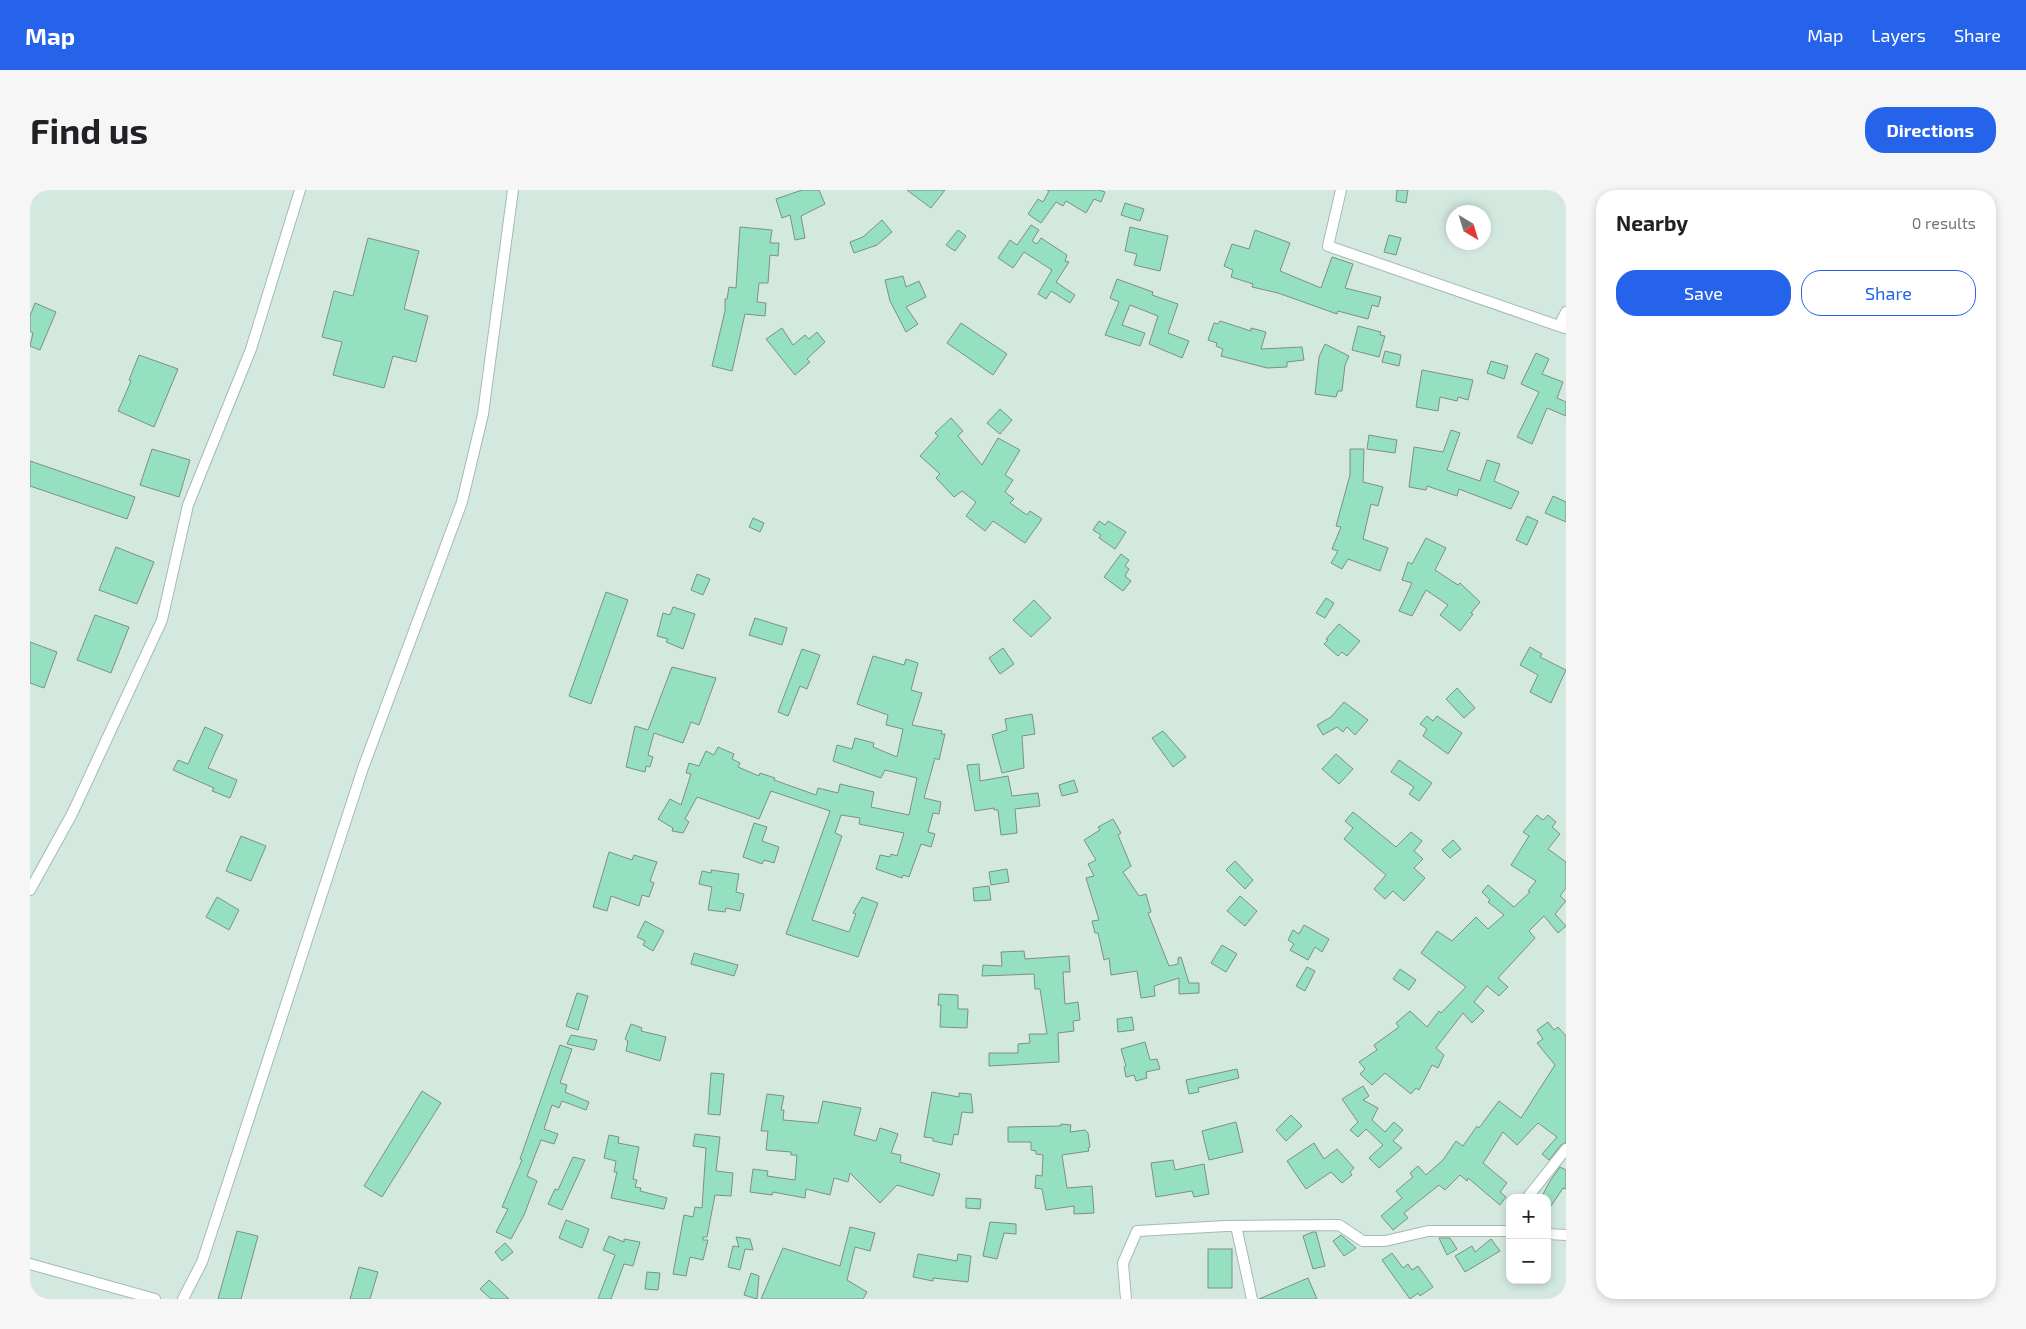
<!DOCTYPE html>
<html lang="en">
<head>
<meta charset="utf-8">
<style>
  body { margin:0; font-family:"Exo 2",sans-serif; background:#f6f6f6; color:#202124 }
  .controls { position:absolute; right:15px; bottom:15px; display:grid; overflow:hidden; border-radius:10px; box-shadow:0 2px 8px #0003 }
  .controls button { width:45px; height:45px; display:grid; place-items:center; padding:0; border:0; border-bottom:1px solid #e0e0e0; background:#fff; color:#202124; font:25px sans-serif }
  .compass { position:absolute; left:1416px; top:15px; width:45px; height:45px; border-radius:50%; background:#fff; box-shadow:0 2px 8px #0003; rotate:142deg }
  .list { margin:0; padding:0; list-style:none }
  h2 { display:flex; justify-content:space-between; align-items:center; height:65px; margin:0; padding:0 20px; font-size:21px }
  h2 small { font-size:16px; font-weight:400; color:#757577 }
  .actions { display:flex; gap:10px; padding:15px 20px }
  .actions a { flex:1; padding:11px 0; border:1px solid #2563eb; border-radius:20px; text-align:center; font-size:18px; color:#2563eb }
  .actions .main { background:#2563eb; color:#fff }
  .map { position:relative; flex:none; width:1536px; height:1109px; overflow:hidden; border-radius:20px }
  header { display:flex; align-items:center; gap:30px; box-sizing:border-box; height:70px; padding:0 25px; background:#2563eb; color:#fff }
  header strong { font-size:24px }
  nav { display:flex; gap:28px; margin-inline-start:auto; font-size:18px }
  .intro { display:flex; align-items:center; justify-content:space-between; box-sizing:border-box; height:120px; padding:0 30px }
  h1 { margin:0; font-size:35px }
  .button { padding:12px 22px; border-radius:20px; background:#2563eb; color:#fff; font-size:18px; font-weight:700 }
  main { display:flex; gap:30px; padding:0 30px }
  aside { flex:1; background:#fff; border-radius:20px; box-shadow:0 2px 8px #0003 }
  .map>svg:first-child { display:block }
  .building { fill:#95e0c1; stroke:#7c9087 }
  .lines { fill:none; stroke-linecap:round; stroke-linejoin:round }
  .street-casing { stroke:#a5bab1; stroke-width:12 }
  .street { stroke:#fff; stroke-width:10 }
</style>
</head>
<body>
<header>
<strong>Map</strong>
<nav><a>Map</a><a>Layers</a><a>Share</a></nav>
</header>
<div class="intro"><h1>Find us</h1><a class="button">Directions</a></div>
<main>
<div class="map">
<svg width="1536" height="1109" viewBox="0 0 1536 1109">
  <rect width="100%" height="100%" fill="#d3e9df"/>
  <g class="building">
    <polygon points="772,0 789,0 795,14 771,26 775,48 765,50 760,25 752,28 746,9"/>
    <polygon points="877,0 915,0 901,18"/>
    <polygon points="1017,0 1069,0 1075,2 1071,12 1064,9 1056,23 1036,11 1033,16 1026,12 1011,33 998,24 1008,9 1013,12 1019,1"/>
    <polygon points="1367,0 1378,0 1376,13 1366,11"/>
    <polygon points="1095,13 1114,19 1110,31 1091,25"/>
    <polygon points="852,30 862,42 847,55 824,63 820,52 833,47"/>
    <polygon points="1001,35 1009,40 1002,51 1007,54 1011,48 1037,65 1035,71 1039,72 1026,92 1045,105 1040,113 1021,101 1016,109 1008,104 1022,80 994,62 983,78 968,68 980,50 987,55"/>
    <polygon points="710,37 742,40 740,53 749,53 748,66 740,65 738,93 729,93 727,112 736,113 735,126 715,124 702,181 682,176 695,121 695,109 697,109 699,97 706,98"/>
    <polygon points="1100,37 1138,46 1130,81 1104,75 1107,64 1095,61"/>
    <polygon points="928,40 936,46 925,61 916,55"/>
    <polygon points="1225,40 1260,53 1250,81 1291,98 1302,67 1323,74 1315,98 1351,107 1348,117 1342,115 1338,129 1308,121 1307,124 1248,103 1222,97 1223,94 1201,87 1203,80 1194,76 1202,54 1219,59"/>
    <polygon points="1359,45 1371,48 1366,65 1354,62"/>
    <polygon points="338,48 389,61 374,119 398,126 386,172 363,166 354,198 303,185 312,152 292,147 304,101 323,106"/>
    <polygon points="873,86 876,97 889,91 896,107 876,117 888,134 876,142 860,111 855,90"/>
    <polygon points="1087,89 1123,102 1122,105 1148,114 1138,143 1159,151 1152,168 1119,154 1128,126 1100,115 1092,135 1115,143 1110,156 1075,145 1089,112 1080,108"/>
    <polygon points="5,113 26,122 10,160 0,156 3,143 0,141 0,126"/>
    <polygon points="1190,131 1221,141 1221,138 1236,142 1231,159 1272,157 1274,170 1257,172 1257,177 1237,178 1191,166 1193,159 1186,156 1187,153 1178,150 1184,133 1188,134"/>
    <polygon points="931,133 977,164 963,185 917,153"/>
    <polygon points="1328,136 1351,142 1350,145 1355,146 1349,167 1322,160"/>
    <polygon points="752,138 763,155 775,145 779,149 787,142 795,152 777,169 780,172 765,185 736,149"/>
    <polygon points="1295,154 1319,166 1315,175 1312,201 1308,201 1306,207 1285,204 1289,167"/>
    <polygon points="1355,161 1371,165 1369,176 1352,172"/>
    <polygon points="1506,163 1519,169 1512,184 1533,192 1527,208 1536,212 1536,226 1517,218 1502,254 1487,247 1509,202 1491,194"/>
    <polygon points="109,165 148,179 124,237 88,221 101,191 99,190"/>
    <polygon points="1461,171 1478,176 1474,189 1457,183"/>
    <polygon points="1392,180 1443,190 1438,210 1428,207 1427,211 1410,207 1408,221 1386,217"/>
    <polygon points="970,219 982,230 970,244 957,233"/>
    <polygon points="921,228 933,241 928,246 952,275 968,248 990,260 975,285 983,290 975,302 984,309 980,313 997,325 1000,321 1012,329 995,353 963,331 955,341 936,326 946,312 932,301 924,307 906,288 910,284 890,266 908,246 905,243"/>
    <polygon points="1421,240 1430,243 1417,280 1450,291 1457,270 1470,274 1464,291 1489,302 1481,319 1429,299 1427,306 1397,296 1396,300 1379,297 1384,257 1413,262"/>
    <polygon points="1339,245 1367,250 1365,263 1337,259"/>
    <polygon points="122,259 160,270 149,307 110,295"/>
    <polygon points="1320,259 1334,259 1333,292 1353,297 1348,316 1341,314 1333,349 1358,358 1350,381 1318,369 1312,379 1301,373 1308,361 1302,359 1311,337 1306,336 1320,285"/>
    <polygon points="0,271 105,307 97,329 0,296"/>
    <polygon points="1523,306 1536,312 1536,332 1515,323"/>
    <polygon points="1497,326 1508,331 1497,355 1486,350"/>
    <polygon points="723,328 734,333 730,342 719,337"/>
    <polygon points="1069,331 1075,335 1078,331 1096,342 1085,359 1069,348 1071,345 1063,340"/>
    <polygon points="1396,348 1416,358 1405,380 1428,395 1430,393 1450,412 1441,423 1443,424 1430,441 1410,425 1418,415 1396,400 1382,426 1369,421 1382,393 1372,390 1378,372 1382,374"/>
    <polygon points="86,357 124,372 107,414 69,400"/>
    <polygon points="1091,364 1099,370 1095,376 1099,379 1095,386 1101,391 1093,401 1074,387"/>
    <polygon points="667,384 680,389 673,405 661,400"/>
    <polygon points="576,402 598,410 561,514 539,506"/>
    <polygon points="1296,408 1304,413 1295,428 1286,423"/>
    <polygon points="1004,410 1021,428 1001,447 983,430"/>
    <polygon points="643,417 665,424 653,459 636,452 638,449 627,446 633,423 640,425"/>
    <polygon points="65,425 99,437 81,483 47,470"/>
    <polygon points="725,428 757,438 752,455 719,445"/>
    <polygon points="1309,434 1330,451 1317,466 1312,462 1308,466 1294,454 1298,450 1296,449"/>
    <polygon points="0,452 27,462 14,498 0,493"/>
    <polygon points="1500,457 1512,464 1510,467 1536,480 1521,513 1500,502 1508,485 1490,475"/>
    <polygon points="973,458 984,474 970,484 959,468"/>
    <polygon points="772,459 790,465 777,499 770,496 758,526 748,522"/>
    <polygon points="843,466 874,475 876,469 888,473 881,500 892,503 882,535 912,541 911,544 915,544 909,570 905,568 894,608 911,612 909,624 903,623 898,642 905,644 901,657 891,654 879,687 873,685 872,688 846,679 850,665 860,667 861,664 867,666 874,643 829,634 830,628 811,625 805,643 812,646 782,730 819,742 826,724 823,723 832,707 848,713 828,767 756,744 800,621 741,601 729,629 667,607 655,629 659,632 653,643 642,641 643,638 628,629 640,609 651,615 661,584 656,583 659,573 669,576 676,561 684,565 688,557 704,564 702,569 710,573 708,577 729,586 730,583 745,588 744,590 786,605 788,598 808,603 810,594 844,602 841,617 879,625 887,588 855,580 851,588 803,571 807,555 822,559 825,548 844,553 843,557 867,567 873,539 856,535 858,525 827,514"/>
    <polygon points="642,477 686,488 669,535 661,532 653,553 624,543 618,565 623,567 620,577 616,576 615,582 596,577 605,536 618,540"/>
    <polygon points="1427,498 1445,518 1434,528 1416,509"/>
    <polygon points="1314,512 1338,530 1325,545 1317,537 1313,542 1307,537 1293,545 1287,535 1301,527"/>
    <polygon points="1002,524 1005,544 992,546 994,578 972,583 962,545 977,540 975,529"/>
    <polygon points="1397,526 1403,531 1407,526 1432,543 1418,564 1393,546 1397,539 1390,534"/>
    <polygon points="175,537 193,545 178,578 207,590 200,608 182,601 184,598 143,580 148,570 158,574"/>
    <polygon points="1133,541 1156,567 1143,577 1122,548"/>
    <polygon points="1306,564 1323,579 1309,594 1292,579"/>
    <polygon points="1369,570 1402,593 1389,611 1379,604 1384,597 1361,582"/>
    <polygon points="949,574 950,591 978,586 982,606 1008,603 1010,616 985,619 987,643 971,645 968,620 964,620 964,618 945,621 937,575"/>
    <polygon points="1044,590 1048,602 1032,606 1029,595"/>
    <polygon points="1323,622 1366,657 1381,642 1392,651 1384,661 1393,669 1384,678 1395,688 1374,711 1363,701 1355,709 1344,699 1356,685 1314,649 1323,638 1315,631"/>
    <polygon points="1507,625 1513,630 1518,625 1526,632 1522,637 1530,644 1518,659 1536,672 1536,698 1530,706 1536,711 1525,724 1536,736 1528,743 1514,726 1499,741 1505,748 1468,788 1478,797 1469,806 1457,796 1444,812 1454,821 1442,833 1433,823 1406,858 1414,865 1408,878 1402,875 1389,900 1386,898 1381,904 1355,883 1342,895 1330,884 1335,879 1329,872 1347,860 1344,855 1369,837 1366,833 1380,821 1397,837 1409,821 1411,823 1436,797 1391,763 1407,741 1422,751 1446,727 1458,739 1474,725 1458,712 1460,710 1452,702 1458,695 1484,717 1500,702 1498,701 1506,691 1481,675 1499,646 1493,642"/>
    <polygon points="1083,629 1091,643 1088,645 1101,676 1093,682 1109,706 1116,704 1121,722 1118,723 1139,776 1148,774 1148,768 1151,767 1159,793 1169,793 1169,803 1149,804 1149,788 1124,796 1125,806 1111,808 1107,781 1081,785 1079,768 1074,770 1068,743 1065,743 1062,731 1069,730 1056,688 1064,686 1058,674 1066,670 1054,650 1070,640 1068,637"/>
    <polygon points="724,633 737,637 732,651 749,657 744,673 734,670 732,674 713,667"/>
    <polygon points="211,646 236,656 221,691 196,681"/>
    <polygon points="1423,650 1431,659 1420,668 1412,660"/>
    <polygon points="579,662 602,670 604,665 627,672 620,691 624,693 619,707 612,705 609,716 581,706 577,721 563,717"/>
    <polygon points="1205,671 1223,690 1215,699 1196,680"/>
    <polygon points="977,679 979,692 961,695 959,682"/>
    <polygon points="681,680 709,684 706,702 714,704 710,721 696,718 695,722 678,720 682,697 669,694 672,681 681,683"/>
    <polygon points="959,696 961,710 944,711 943,698"/>
    <polygon points="1210,706 1227,721 1215,736 1197,721"/>
    <polygon points="187,707 209,720 199,740 176,727"/>
    <polygon points="615,731 634,741 623,761 613,755 615,751 607,747"/>
    <polygon points="1274,735 1299,749 1292,762 1285,757 1278,770 1260,760 1264,754 1258,750 1263,740 1269,744"/>
    <polygon points="1192,755 1207,764 1196,782 1181,773"/>
    <polygon points="994,761 995,769 1039,766 1040,782 1033,782 1035,814 1048,812 1050,830 1043,831 1044,841 1028,843 1029,872 959,876 959,863 988,863 988,854 1000,853 999,844 1017,844 1010,799 1005,799 1004,784 952,786 953,775 972,776 971,762"/>
    <polygon points="664,763 708,775 704,786 661,774"/>
    <polygon points="1277,777 1285,781 1275,801 1266,796"/>
    <polygon points="1370,779 1386,790 1379,800 1363,789"/>
    <polygon points="547,803 558,806 548,840 536,836"/>
    <polygon points="909,804 928,805 928,819 938,819 937,838 910,837 911,815 908,815"/>
    <polygon points="1102,827 1104,840 1088,842 1087,829"/>
    <polygon points="1518,832 1524,840 1528,837 1536,846 1536,952 1531,955 1519,970 1512,964 1527,947 1508,933 1487,955 1473,942 1453,973 1477,993 1470,1002 1476,1007 1470,1015 1438,988 1437,991 1430,985 1415,1000 1409,995 1374,1023 1378,1028 1363,1040 1351,1026 1372,1008 1366,1001 1383,987 1380,983 1388,976 1396,985 1413,970 1426,951 1433,956 1447,936 1449,938 1469,911 1491,928 1525,875 1507,853 1513,849 1507,840"/>
    <polygon points="601,834 612,838 611,841 636,847 630,871 596,861 598,851 595,849"/>
    <polygon points="541,845 567,850 564,860 537,854"/>
    <polygon points="1115,852 1120,870 1127,869 1130,879 1116,882 1117,888 1106,891 1104,885 1096,887 1094,877 1096,876 1091,859"/>
    <polygon points="530,855 542,859 530,893 537,895 535,902 559,912 556,920 532,911 529,918 522,915 514,939 528,944 524,954 511,950 497,986 507,991 494,1025 481,1049 466,1042 478,1019 472,1017 492,970 490,969"/>
    <polygon points="1207,879 1209,888 1168,898 1169,902 1159,904 1156,890"/>
    <polygon points="681,883 694,884 690,925 678,924"/>
    <polygon points="1333,896 1339,906 1333,910 1348,918 1342,930 1355,942 1364,932 1373,940 1363,951 1372,958 1349,978 1339,968 1353,955 1336,939 1328,947 1320,940 1328,932 1312,909"/>
    <polygon points="392,901 411,913 352,1007 334,996"/>
    <polygon points="902,902 929,907 929,903 941,904 943,923 932,922 928,945 924,944 922,955 903,951 903,948 894,947"/>
    <polygon points="737,904 754,906 751,920 754,920 753,930 788,933 793,911 831,918 824,945 846,951 850,938 868,944 861,963 871,965 870,972 910,984 903,1006 867,995 850,1013 820,983 818,992 804,988 800,1005 776,999 775,1008 743,1002 742,1005 720,1002 723,979 738,981 737,986 765,990 767,965 761,965 761,962 736,960 738,941 731,941"/>
    <polygon points="1261,925 1272,936 1256,951 1246,940"/>
    <polygon points="1206,932 1213,962 1179,970 1172,941"/>
    <polygon points="1031,934 1041,935 1040,942 1055,940 1058,943 1060,957 1058,958 1059,961 1032,965 1037,998 1062,996 1064,1023 1044,1024 1044,1016 1016,1020 1012,999 1005,998 1006,985 1012,986 1013,965 1006,964 1006,961 1001,960 1001,952 978,952 978,937 1031,936"/>
    <polygon points="665,944 690,947 686,981 703,983 701,1006 685,1005 677,1047 673,1047 673,1050 678,1050 673,1070 660,1067 656,1086 643,1084 654,1025 663,1027 665,1017 672,1018 676,958 663,956"/>
    <polygon points="579,945 589,947 588,953 609,957 603,989 607,990 605,997 611,998 610,1001 637,1008 634,1019 581,1008 587,982 584,982 586,971 574,968"/>
    <polygon points="1284,953 1294,969 1307,959 1324,978 1320,982 1322,985 1312,993 1301,982 1276,999 1257,971"/>
    <polygon points="543,967 555,970 532,1020 518,1014 525,999 528,1000"/>
    <polygon points="1143,970 1145,980 1174,974 1179,1004 1164,1007 1162,1001 1126,1007 1121,973"/>
    <polygon points="1530,977 1536,980 1536,999 1533,998 1517,1022 1517,1008 1511,1008 1520,991"/>
    <polygon points="936,1008 951,1009 950,1019 936,1018"/>
    <polygon points="536,1030 559,1039 552,1058 529,1048"/>
    <polygon points="960,1032 986,1034 986,1044 974,1043 967,1069 953,1066"/>
    <polygon points="820,1037 845,1043 840,1061 825,1057 817,1090 837,1102 833,1109 731,1109 753,1058 810,1076"/>
    <polygon points="207,1041 228,1046 211,1109 188,1109"/>
    <polygon points="1283,1042 1286,1042 1295,1076 1283,1079 1273,1046"/>
    <polygon points="1311,1045 1326,1058 1314,1066 1303,1051"/>
    <polygon points="579,1046 594,1052 594,1049 610,1052 603,1076 594,1074 581,1109 568,1109 585,1065 573,1060"/>
    <polygon points="706,1047 720,1049 723,1060 715,1059 710,1080 698,1077 703,1056 709,1057"/>
    <polygon points="1409,1048 1420,1048 1427,1059 1417,1065"/>
    <polygon points="1461,1049 1470,1061 1435,1082 1425,1066 1442,1056 1445,1062"/>
    <polygon points="475,1053 483,1062 472,1071 465,1062"/>
    <rect x="1178" y="1059" width="24" height="39"/>
    <polygon points="1362,1063 1373,1078 1378,1074 1382,1080 1388,1076 1403,1097 1390,1106 1388,1103 1380,1109 1352,1070"/>
    <polygon points="888,1064 927,1071 928,1064 941,1066 938,1092 903,1088 903,1091 883,1087"/>
    <polygon points="329,1077 348,1082 340,1109 320,1109"/>
    <polygon points="617,1082 630,1083 628,1100 615,1099"/>
    <polygon points="721,1083 729,1086 727,1109 714,1105"/>
    <polygon points="1278,1088 1287,1109 1229,1109"/>
    <polygon points="459,1090 479,1109 461,1109 450,1099"/>
  </g>
  <g class="lines">
    <defs>
      <g id="street">
        <polyline points="1311,0 1298,56 1529,136"/>
        <polyline points="1535,138 1529,136 1536,122"/>
        <polyline points="0,700 42,624 132,430 158,315 221,159 270,0"/>
        <polyline points="1497,1008 1536,959"/>
        <polyline points="1206,1036 1222,1109"/>
        <polyline points="1517,1044 1536,1045"/>
        <polyline points="0,1074 125,1109"/>
        <polyline points="153,1109 172,1072 333,578 432,312 453,224 483,0"/>
        <polyline points="1096,1109 1093,1073 1107,1041 1196,1036 1309,1035 1333,1051 1355,1051 1398,1041 1480,1041"/>
      </g>
    </defs>
    <use href="#street" class="street-casing"/>
    <use href="#street" class="street"/>
  </g>
</svg>
<div class="controls">
<button>+</button>
<button>−</button>
</div>
<svg class="compass" viewBox="-18 -18 36 36"><path d="M0-13l5 13h-10z" fill="#e53935"/><path d="M0 13l5-13h-10z" fill="#757577"/></svg>
</div>
<aside>
<h2>Nearby<small>0 results</small></h2>
<ul class="list">
</ul>
<div class="actions"><a class="main">Save</a><a>Share</a></div>
</aside>
</main>
</body>
</html>
